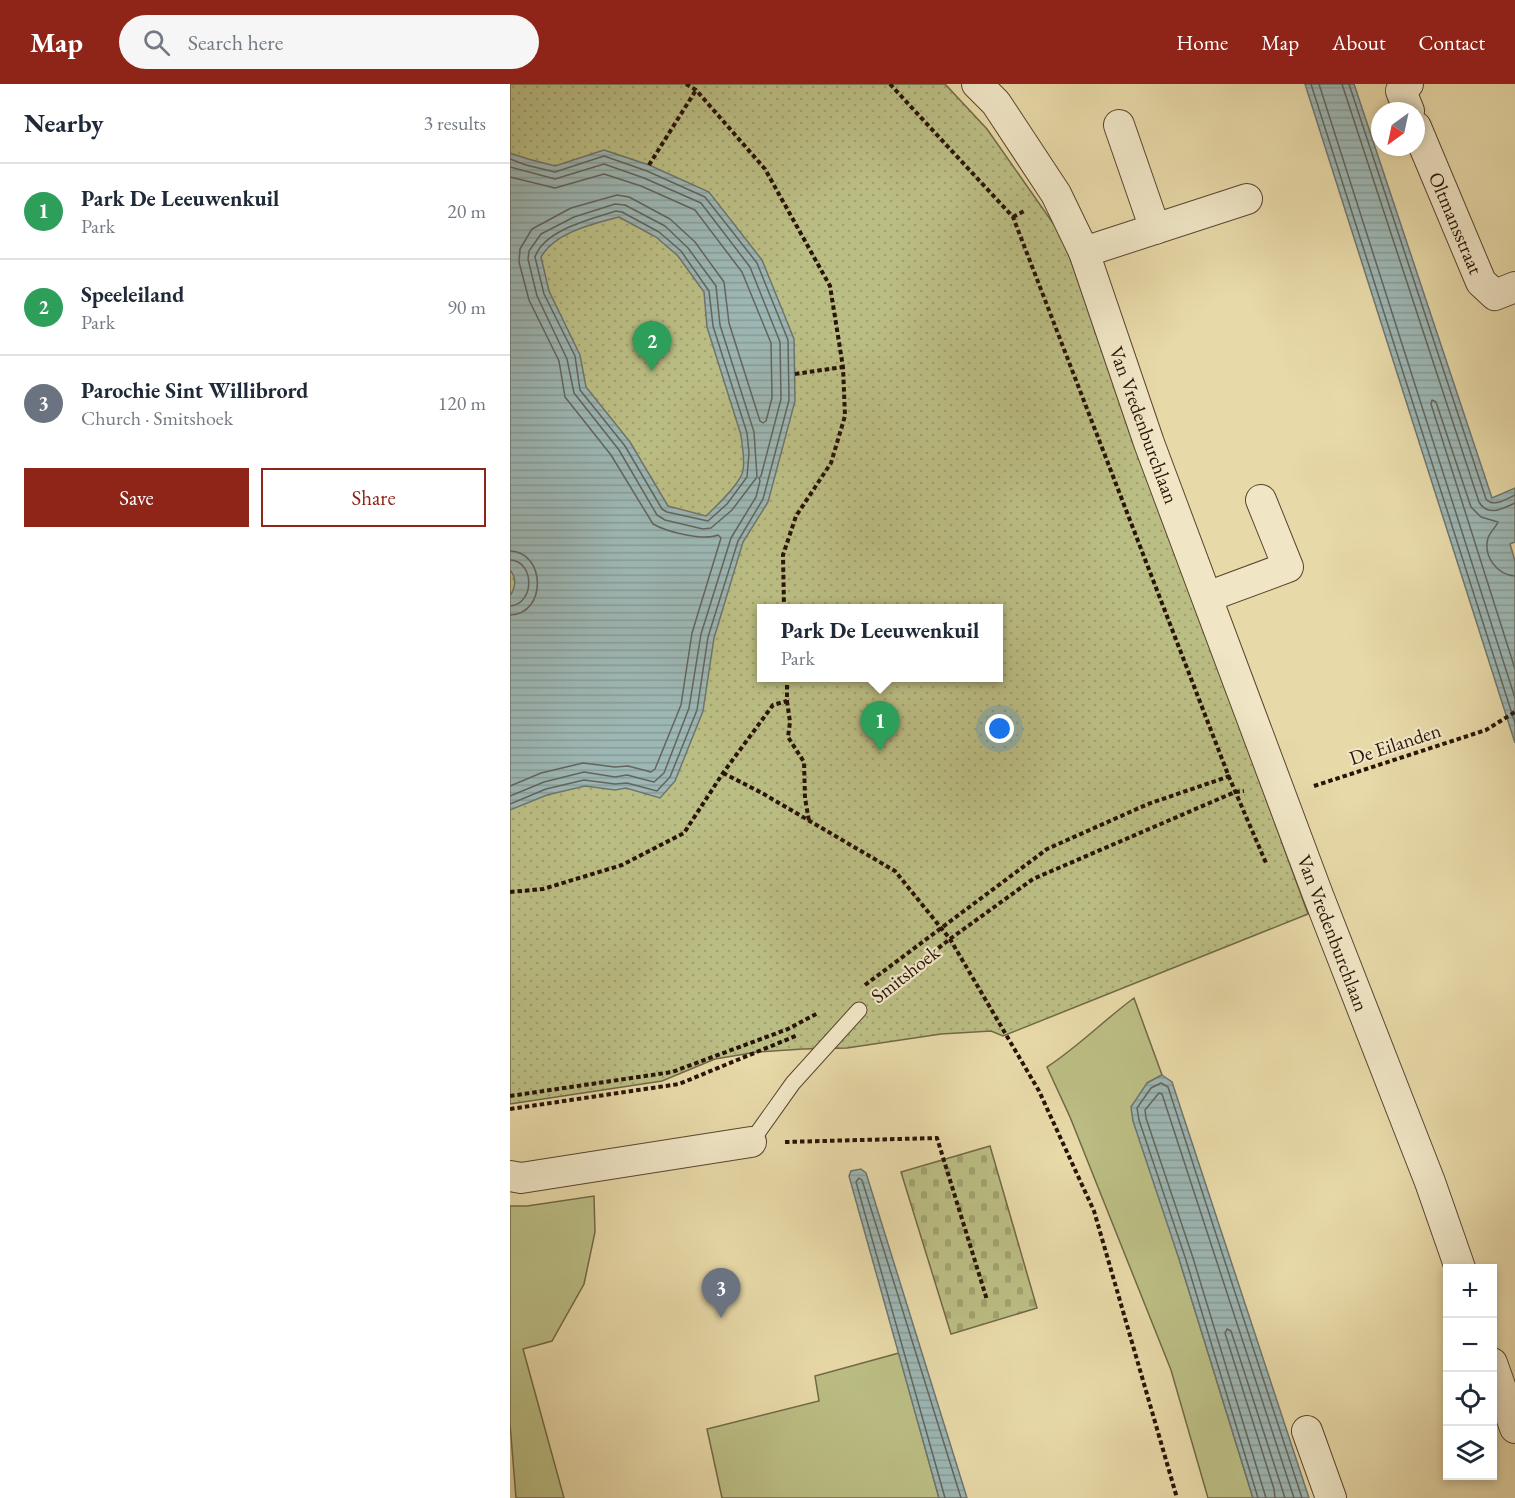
<!DOCTYPE html>
<html lang="en">
<head>
<meta charset="utf-8">
<style>
  body { margin:0; font-family:"EB Garamond",serif; background:#f6f6f7; color:#1f2937 }
  .controls { position:absolute; right:18px; bottom:18px; display:grid; overflow:hidden; border-radius:0px; box-shadow:0 3px 9px #0003 }
  .controls button { width:54px; height:54px; display:grid; place-items:center; padding:0; border:0; border-bottom:2px solid #e0e1e3; background:#fff; color:#1f2937; font:30px sans-serif }
  .compass { position:absolute; left:861px; top:18px; width:54px; height:54px; border-radius:50%; background:#fff; box-shadow:0 3px 9px #0003; rotate:213deg }
  .you { position:absolute; left:490px; top:645px; width:21px; height:21px; margin:-15px; border:4px solid #fff; border-radius:50%; background:#1a73e8; box-shadow:0 0 0 9px #1a73e833 }
  .badge { display:grid; place-items:center; width:39px; height:39px; border-radius:50%; background:#8f2418; color:#fff; font-size:20px; font-weight:700 }
  .pin { position:absolute; translate:-50% -50px; filter:drop-shadow(0 2px 3px #0008) }
  .pin::after { content:''; position:absolute; top:32px; width:21px; height:18px; background:inherit; clip-path:polygon(0 0,100% 0,50% 100%) }
  .popup { position:absolute; left:247px; top:520px; width:246px; height:78px; box-sizing:border-box; display:grid; place-content:center; border-radius:0px; background:#fff; filter:drop-shadow(0 2px 4px #0005); font-size:20px; white-space:nowrap; color:#747a83 }
  .popup b { font-size:22px; color:#1f2937 }
  .popup::after { content:''; position:absolute; left:50%; top:100%; margin-left:-12px; border:12px solid transparent; border-top-color:#fff }
  .list { margin:0; padding:0; list-style:none }
  h2 { display:flex; justify-content:space-between; align-items:center; height:78px; margin:0; padding:0 24px; font-size:26px }
  h2 small { font-size:20px; font-weight:400; color:#747a83 }
  .list li { display:grid; grid-template-columns:39px 1fr auto; gap:18px; align-items:center; box-sizing:border-box; height:96px; padding:0 24px; border-top:2px solid #e0e1e3 }
  .list b { display:block; font-size:22px; white-space:nowrap }
  .list p { margin:0; font-size:20px; white-space:nowrap; color:#747a83 }
  .list em { font-size:20px; font-style:normal; color:#747a83 }
  .actions { display:flex; gap:12px; padding:18px 24px }
  .actions a { flex:1; padding:14px 0; border:2px solid #8f2418; border-radius:0px; text-align:center; font-size:21px; color:#8f2418 }
  .actions .main { background:#8f2418; color:#fff }
  .icon { flex:none; width:33px; height:33px; fill:none; stroke:currentColor; stroke-width:2; stroke-linecap:round; stroke-linejoin:round }
  .map { position:relative; flex:none; width:1005px; height:1414px; overflow:hidden }
  header { display:flex; align-items:center; gap:36px; box-sizing:border-box; height:84px; padding:0 30px; background:#8f2418; color:#fff }
  header strong { font-size:28px }
  nav { display:flex; gap:33px; margin-inline-start:auto; font-size:21px }
  .search { width:420px; height:54px; background:#f6f6f7; display:flex; align-items:center; gap:15px; box-sizing:border-box; padding:0 21px; border-radius:33px; color:#747a83; font-size:22px }
  main { display:flex }
  aside { flex:1; background:#fff }
  .map>svg:first-child { display:block }
  .grass { fill:#bbbe84; stroke:#726846; stroke-width:1.5 }
  .cemetery { fill:url(#cemetery-stones); stroke:#726846; stroke-width:1.5 }
  .park { fill:url(#park-dots); stroke:#726846; stroke-width:1.5; fill-rule:evenodd }
  .water { fill:url(#water-rules); stroke:#6f756f; stroke-width:1.5; fill-rule:evenodd }
  .lines { fill:none; stroke-linecap:round; stroke-linejoin:round }
  .shore { stroke:#63655e; stroke-width:1.5 }
  .lane-casing { stroke:#59442f; stroke-width:17 }
  .street-casing { stroke:#59442f; stroke-width:32 }
  .path { stroke:#291307; stroke-width:4; stroke-dasharray:4.5 3; stroke-linecap:butt }
  .lane { stroke:#f0e6c6; stroke-width:15 }
  .street { stroke:#f0e6c6; stroke-width:30 }
  .labels { text-anchor:middle; stroke-width:4.5; stroke-linejoin:round; paint-order:stroke }
  .street-label { font-size:20px; fill:#291307; stroke:#f0e6c6 }
</style>
</head>
<body>
<header>
<strong>Map</strong>
<div class="search"><svg class="icon" aria-label="search" viewBox="0 0 24 24"><circle cx="10" cy="10" r="6"/><path d="M15 15l6 6"/></svg>Search here</div>
<nav><a>Home</a><a>Map</a><a>About</a><a>Contact</a></nav>
</header>
<main>
<aside>
<h2>Nearby<small>3 results</small></h2>
<ul class="list">
<li><span class="badge" style="background:#2e9e5b">1</span><div><b>Park De Leeuwenkuil</b><p>Park</p></div><em>20 m</em></li>
<li><span class="badge" style="background:#2e9e5b">2</span><div><b>Speeleiland</b><p>Park</p></div><em>90 m</em></li>
<li><span class="badge" style="background:#6b7280">3</span><div><b>Parochie Sint Willibrord</b><p>Church · Smitshoek</p></div><em>120 m</em></li>
</ul>
<div class="actions"><a class="main">Save</a><a>Share</a></div>
</aside>
<div class="map">
<svg width="1005" height="1414" viewBox="0 0 1005 1414">
  <defs>
    <pattern id="cemetery-stones" width="16" height="16" patternUnits="userSpaceOnUse" patternTransform="scale(1.5)"><rect width="16" height="16" fill="#bbbe84"/><path d="M2 7V4a2 2 0 0 1 4 0v3zM10 15v-3a2 2 0 0 1 4 0v3z" fill="#a1a270"/></pattern>
    <pattern id="park-dots" width="8" height="8" patternUnits="userSpaceOnUse" patternTransform="scale(1.5)"><rect width="8" height="8" fill="#bbbe84"/><path d="M2 2h.1M6 6h.1" fill="none" stroke="#a1a270" stroke-width="1.8" stroke-linecap="round"/></pattern>
    <pattern id="water-rules" width="6" height="5" patternUnits="userSpaceOnUse" patternTransform="scale(1.5)"><rect width="6" height="5" fill="#9db7b4"/><path d="M0 2.5h6" fill="none" stroke="#879c99"/></pattern>
  </defs>
  <rect width="100%" height="100%" fill="#e8d9a8"/>
  <filter id="stains"><feTurbulence type="fractalNoise" baseFrequency=".00333" numOctaves="4"/><feColorMatrix values="0 0 0 0 .2 0 0 0 0 .09 0 0 0 0 .02 0 0 0 .5 -.17"/></filter>
  <radialGradient id="worn" r=".72"><stop offset=".6" stop-color="#630" stop-opacity="0"/><stop offset="1" stop-color="#630" stop-opacity=".3"/></radialGradient>
  <g class="grass">
    <path d="M624,914l28,77 -15,8 33,179 73,236h-45l-37,-128 -101,-253 -23,-50c31,-20 57,-47 87,-69z"/>
    <polygon points="84,1112 85,1148 74,1200 42,1257 13,1265 54,1414 6,1414 0,1340 0,1122 17,1122"/>
    <polygon points="389,1269 429,1414 212,1414 197,1345 309,1317 305,1292"/>
  </g>
  <polygon class="cemetery" points="480,1062 527,1224 441,1250 391,1088"/>
  <path class="park" d="M0,0h435l42,45 75,107 246,678 -305,122 -12,-5 -50,3 -94,14 -44,1 -46,3 -42,7 -53,22 -152,23zM252,524h236v70h-236z"/>
  <g class="water">
    <polygon points="795,0 844,0 982,414 1005,404 1005,458 1000,460 1005,477 1005,659"/>
    <path d="M94,66l45,15 60,27 53,68 32,79 1,62 -27,101 -25,40 -29,96 -11,73 -28,70 -15,17 -34,-10 -11,2 -30,-4 -38,9 -37,15v-214c5,-8 7,-18 0,-26v-417l18,6 27,7zM109,133l37,20 22,19 26,36 3,35 34,108c1,11 5,29 1,39 -6,14 -25,31 -36,42l-38,-10 -38,-64 -44,-55 -6,-32 -31,-64 -8,-34c14,-25 52,-33 78,-40z"/>
    <polygon points="652,991 662,998 799,1414 743,1414 670,1178 623,1037 621,1023 637,999"/>
    <polygon points="351,1085 356,1089 457,1414 429,1414 339,1092 341,1087"/>
  </g>
  <g class="lines">
    <g class="shore">
      <polyline points="801,0 1005,639"/>
      <polyline points="809,0 1005,614"/>
      <path d="M832,0l137,418c9,15 23,7 36,1"/>
      <path d="M839,0l137,415c7,9 20,0 29,-4"/>
      <polyline points="0,75 16,81 45,88 94,72 137,87 195,113 247,179 278,256 279,316 253,415 228,457 198,553 187,626 160,693 147,707 117,699 105,700 74,696 36,705 0,720"/>
      <polyline points="0,83 45,95 94,80 134,94 191,119 240,183 270,258 271,315 251,392 249,394 250,397 246,413 221,454 191,550 179,624 154,689 144,698 117,691 105,693 74,688 34,698 0,712"/>
      <path d="M0,93l45,11 49,-14 37,12 54,24 47,62 29,71 1,55 -6,23 -3,2 -3,-2 -31,-98 -5,-41 -29,-40 -25,-23 -41,-22 -12,-2 -46,13 -39,21 -12,20 -1,13 10,38 30,61 6,36 46,58 42,69c14,8 50,17 65,11l3,3 -29,95 -11,72 -26,64 -4,3 -23,-6 -13,1 -32,-4 -42,10 -31,13"/>
      <polygon points="105,120 115,121 155,142 178,164 206,202 210,241 244,348 247,393 222,426 201,444 193,445 155,436 147,431 109,366 64,309 57,275 27,212 18,175 19,167 31,150 64,133"/>
      <path d="M106,127l6,1 37,20 22,19 28,40 4,35 34,107 2,20 -2,24 -20,27 -19,17 -41,-9 -5,-3 -37,-63 -45,-56 -5,-34 -31,-62 -9,-37c9,-27 56,-38 81,-46z"/>
      <path d="M0,467c36,1 37,63 0,64"/>
      <path d="M0,476c25,1 25,44 0,46"/>
      <path d="M1005,492c-18,-1 -32,-20 -27,-38 2,-6 8,-11 10,-16l-17,-5 -10,-10 -35,-105 -4,-2 -1,4 84,265"/>
      <polyline points="435,1414 346,1098 349,1094 352,1096 451,1414"/>
      <polyline points="748,1414 676,1176 629,1036 627,1024 641,1004 651,999 658,1003 792,1414"/>
      <polyline points="756,1414 683,1174 636,1034 635,1026 649,1009 652,1010 784,1414"/>
      <polyline points="765,1414 764,1405 715,1249 717,1245 721,1247 775,1414"/>
    </g>
    <defs>
      <polyline id="lane" points="241,1058 283,999 349,926"/>
      <g id="street">
        <polyline points="467,0 486,19 546,110 574,168 639,359 808,811 920,1098 950,1184"/>
        <polyline points="898,0 891,7 899,27"/>
        <polyline points="609,41 645,145"/>
        <polyline points="906,43 971,198 985,211 1005,203"/>
        <polyline points="574,168 737,115"/>
        <polyline points="697,513 778,483 751,416"/>
        <polyline points="0,1092 11,1094 241,1058"/>
        <polyline points="982,1279 1005,1344"/>
        <polyline points="797,1347 821,1414"/>
      </g>
    </defs>
    <use href="#lane" class="lane-casing"/>
    <use href="#street" class="street-casing"/>
    <g class="path">
      <polyline points="176,0 186,6 255,85 320,202 333,283 335,332 321,379 286,432 273,471 274,524"/>
      <polyline points="380,0 503,133 719,693 756,779"/>
      <polyline points="139,81 186,6"/>
      <polyline points="503,133 516,126"/>
      <polyline points="285,290 333,283"/>
      <polyline points="277,617 280,638 278,653 294,678 295,714 299,737"/>
      <polyline points="213,689 252,709 385,787 440,855 529,1007 584,1127 667,1414"/>
      <polyline points="804,702 976,646 1005,628"/>
      <polyline points="0,808 33,805 112,781 174,749 213,689 263,621 277,617 277,594"/>
      <polyline points="355,901 537,765 638,720 720,692"/>
      <polyline points="369,910 440,855 523,795 725,708 734,707"/>
      <polyline points="0,1012 162,988 278,945 308,929"/>
      <polyline points="0,1025 169,1000 288,951"/>
      <polyline points="275,1058 427,1054 477,1216"/>
    </g>
    <use href="#lane" class="lane"/>
    <use href="#street" class="street"/>
  </g>
  <g class="labels">
    <g class="street-label">
      <text transform="translate(946 139) rotate(67)" y="7">Oltmansstraat</text>
      <text transform="translate(634 341) rotate(70)" y="7">Van Vredenburchlaan</text>
      <text transform="translate(885 660) rotate(-18)" y="7">De Eilanden</text>
      <text transform="translate(823 849) rotate(69)" y="7">Van Vredenburchlaan</text>
      <text transform="translate(395 890) rotate(-38)" y="7">Smitshoek</text>
    </g>
  </g>
  <rect width="100%" height="100%" filter="url(#stains)"/>
  <rect width="100%" height="100%" fill="url(#worn)"/>
</svg>
<div class="controls">
<button>+</button>
<button>−</button>
<button><svg class="icon" aria-label="locate" viewBox="0 0 24 24"><circle cx="12" cy="12" r="6"/><path d="M12 2v4M12 18v4M2 12h4M18 12h4"/></svg></button>
<button><svg class="icon" aria-label="layers" viewBox="0 0 24 24"><path d="M12 4l9 5-9 5-9-5zM3 14l9 5 9-5"/></svg></button>
</div>
<svg class="compass" viewBox="-18 -18 36 36"><path d="M0-13l5 13h-10z" fill="#e53935"/><path d="M0 13l5-13h-10z" fill="#747a83"/></svg>
<div class="you"></div>
<div class="pin badge" style="left:370px;top:667px;background:#2e9e5b">1</div>
<div class="popup"><b>Park De Leeuwenkuil</b>Park</div>
<div class="pin badge" style="left:142px;top:287px;background:#2e9e5b">2</div>
<div class="pin badge" style="left:211px;top:1234px;background:#6b7280">3</div>
</div>
</main>
</body>
</html>
